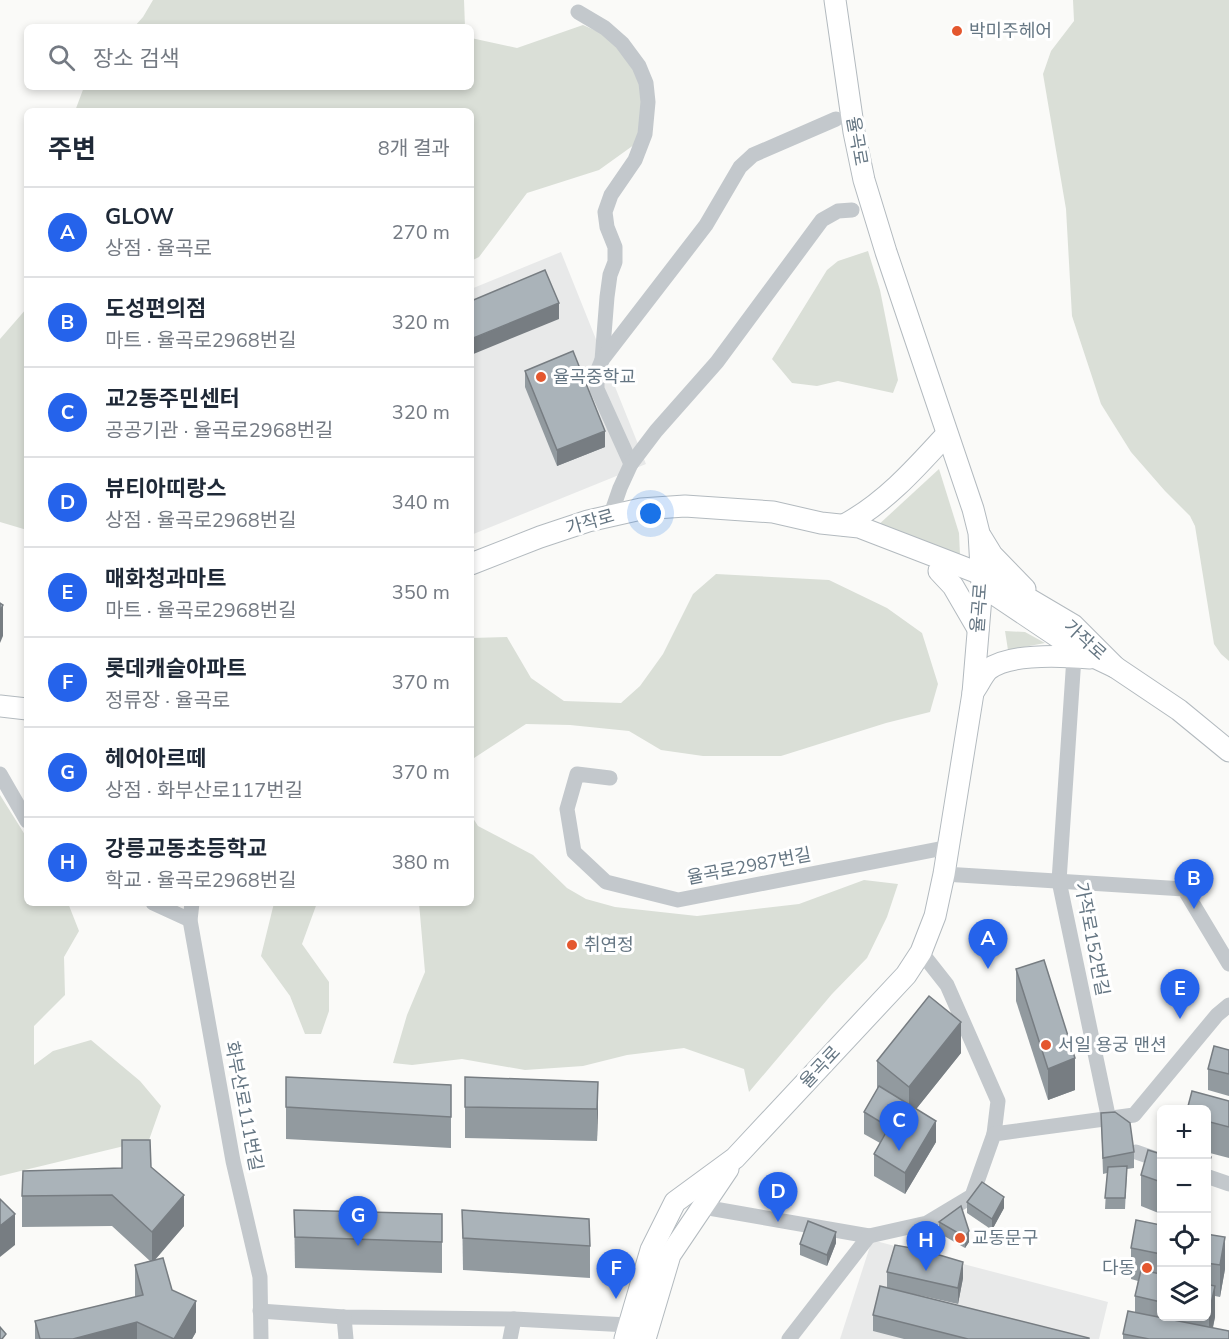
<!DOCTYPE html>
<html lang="ko">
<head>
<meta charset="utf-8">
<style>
  body { margin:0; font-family:"Nunito Sans","Noto Sans KR",sans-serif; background:#f2f2f3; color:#1f2937 }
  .controls { position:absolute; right:18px; bottom:18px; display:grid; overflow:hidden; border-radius:9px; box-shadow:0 3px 9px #0003 }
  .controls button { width:54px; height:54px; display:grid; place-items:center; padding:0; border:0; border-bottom:2px solid #e0e1e3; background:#fff; color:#1f2937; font:30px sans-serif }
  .you { position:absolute; left:651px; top:514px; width:21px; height:21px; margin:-15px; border:4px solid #fff; border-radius:50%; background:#1a73e8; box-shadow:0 0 0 9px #1a73e833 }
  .badge { display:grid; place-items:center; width:39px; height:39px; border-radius:50%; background:#2563eb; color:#fff; font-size:20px; font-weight:700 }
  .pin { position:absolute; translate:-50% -50px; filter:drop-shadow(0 2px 3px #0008) }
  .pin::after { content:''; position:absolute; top:32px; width:21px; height:18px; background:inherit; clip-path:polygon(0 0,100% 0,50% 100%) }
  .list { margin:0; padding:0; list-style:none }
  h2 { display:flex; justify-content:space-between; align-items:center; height:78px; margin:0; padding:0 24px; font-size:26px }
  h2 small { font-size:20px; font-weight:400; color:#747a83 }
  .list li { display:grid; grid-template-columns:39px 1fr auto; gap:18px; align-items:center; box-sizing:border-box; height:90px; padding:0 24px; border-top:2px solid #e0e1e3 }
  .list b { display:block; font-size:22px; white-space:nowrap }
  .list p { margin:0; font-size:20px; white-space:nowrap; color:#747a83 }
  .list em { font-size:20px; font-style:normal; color:#747a83 }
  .icon { flex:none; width:33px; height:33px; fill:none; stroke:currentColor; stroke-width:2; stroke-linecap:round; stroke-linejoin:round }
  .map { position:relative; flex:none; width:1229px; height:1339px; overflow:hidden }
  .search { position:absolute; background:#fff; box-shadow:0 3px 9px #0003; left:24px; top:24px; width:450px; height:66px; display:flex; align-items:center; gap:15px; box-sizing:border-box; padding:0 21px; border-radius:9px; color:#747a83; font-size:22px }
  .panel { position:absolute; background:#fff; box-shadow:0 3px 9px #0003; left:24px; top:108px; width:450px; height:798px; border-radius:9px }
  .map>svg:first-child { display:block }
  .built { fill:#e8e9e9 }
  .green { fill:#dadfd7 }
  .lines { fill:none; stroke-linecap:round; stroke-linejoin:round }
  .secondary-casing { stroke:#b3babf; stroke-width:23 }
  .street { stroke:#c3c8cc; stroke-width:15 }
  .secondary { stroke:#fff; stroke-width:21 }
  .wall { fill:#929a9f }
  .shaded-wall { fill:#777d82 }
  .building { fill:#aab3b9; stroke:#777d82; stroke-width:1.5 }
  .poi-dot { fill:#e4572e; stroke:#fff; stroke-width:2 }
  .labels { text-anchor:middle; stroke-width:6; stroke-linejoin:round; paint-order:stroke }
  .poi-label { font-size:18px; fill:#657683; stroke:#fff; text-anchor:start }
  .street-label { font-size:18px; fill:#657683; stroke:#fff }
</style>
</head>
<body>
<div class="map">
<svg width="1229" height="1339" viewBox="0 0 1229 1339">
  <rect width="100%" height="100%" fill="#fafaf8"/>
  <g class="built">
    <polygon points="561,252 646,464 471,535 471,289"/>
    <polygon points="872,1240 1108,1302 1099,1339 840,1339"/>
  </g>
  <g class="green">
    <polygon points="153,0 464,0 465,27 134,27 143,17"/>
    <polygon points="1073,0 1229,0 1229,661 1221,654 1214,644 1195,526 1190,516 1165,491 1131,452 1101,404 1072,316 1066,209 1043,74 1051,51 1074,21"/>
    <polygon points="583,25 630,46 652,91 638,142 599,170 527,193 479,257 471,261 471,111 75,111 84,87 471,87 471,38 517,48"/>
    <polygon points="868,251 880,290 898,380 893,393 838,381 817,386 792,383 772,359 827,270 838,261"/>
    <polygon points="27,308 27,530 0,522 0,339"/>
    <polygon points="939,469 959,533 960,555 875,528"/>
    <polygon points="716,574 829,580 887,608 922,633 938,684 930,712 886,723 781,756 703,756 661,750 629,731 570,725 526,724 471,760 471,638 507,637 531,678 564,701 621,703 640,686 663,654 693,594"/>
    <polygon points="1005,631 1025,632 1045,643 1008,650"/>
    <polygon points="0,795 27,838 27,903 68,903 79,931 64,957 65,995 34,1026 34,1065 53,1051 91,1040 140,1081 161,1106 149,1140 0,1176"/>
    <polygon points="471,815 478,826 533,855 567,888 586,899 615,907 697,916 799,904 864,880 898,884 887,917 867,958 832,994 749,1092 744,1069 684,1048 627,1055 583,1066 525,1070 462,1059 412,1065 393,1063 407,1015 425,972 419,903 471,903"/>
    <polygon points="274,903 317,903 302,944 329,982 329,1011 321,1034 305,1034 290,996 261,956"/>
  </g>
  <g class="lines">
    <defs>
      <g id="secondary">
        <path d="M844,525c41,-22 72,-57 103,-91"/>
        <polyline points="981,537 992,555 1025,589"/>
        <polyline points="471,564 540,537 588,521 641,509 685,506 773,512 821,523 859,527 981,574 1012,589 1073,625 1115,667"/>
        <polyline points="939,571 953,586 978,629"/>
        <polyline points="991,592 1073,647 1115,667 1179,710 1229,751"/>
        <path d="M973,692c5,-6 10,-18 16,-23 21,-16 75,-13 101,-11"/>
        <polyline points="0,706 27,709"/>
        <polyline points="625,1339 651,1250 675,1202 735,1158 906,975 921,952 935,916 944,874 973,693 982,585 979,533 973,509 886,252 864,180 854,132 835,0"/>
        <polyline points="645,1339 670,1255 728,1169"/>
      </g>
    </defs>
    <use href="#secondary" class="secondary-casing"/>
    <g class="street">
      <polyline points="578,12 605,28 622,43 639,66 646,83 648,102 645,134 635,160 611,195 605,212 607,227 615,247 615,262 610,275 607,297 602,360 597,372 597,389 631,464"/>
      <polyline points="602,360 706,225 740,167 753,155 836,119"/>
      <polyline points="611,514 620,488 631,464 656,431 717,362 822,220 838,211 852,210"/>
      <polyline points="1074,657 1059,881 1109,1120"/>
      <polyline points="0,774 27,821"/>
      <polyline points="610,778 577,774 567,809 574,852 606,882 678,900 949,847"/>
      <polyline points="944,874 1184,889 1229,964"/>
      <polyline points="153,903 190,920"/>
      <polyline points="192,903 190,920 233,1161 260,1277 261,1339"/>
      <polyline points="921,952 947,985 998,1101 994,1134"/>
      <polyline points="1136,1152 1162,1161"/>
      <polyline points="1206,1176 1229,1184"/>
      <polyline points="703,1207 869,1236 927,1223 972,1196 994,1134 1134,1115 1217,1015 1229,1005"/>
      <polyline points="260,1311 344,1317 514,1319 628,1325"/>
      <polyline points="344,1317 346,1339"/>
      <polyline points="510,1339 514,1319"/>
      <polyline points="789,1339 869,1236"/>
    </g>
    <use href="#secondary" class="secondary"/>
  </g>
  <g class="wall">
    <polygon points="525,371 605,447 557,466 525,387"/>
    <polygon points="1016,969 1075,1090 1048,1100 1016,1001"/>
    <polygon points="1229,1050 1229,1096 1208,1090 1208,1069"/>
    <polygon points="961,1053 916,1109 936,1142 905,1194 874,1176 874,1154 880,1143 864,1134 864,1112 877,1090 877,1061"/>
    <polygon points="286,1077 451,1085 451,1148 286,1139"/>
    <polygon points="465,1077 598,1082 597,1141 465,1138"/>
    <polygon points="1229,1101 1229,1158 1206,1152 1206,1110"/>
    <polygon points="1101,1113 1134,1152 1134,1168 1127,1169 1125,1209 1105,1209 1107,1173 1103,1174"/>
    <polygon points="1161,1154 1161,1214 1141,1206 1141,1175"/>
    <polygon points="151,1167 184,1226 155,1260 196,1332 192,1339 35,1339 35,1321 135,1297 135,1265 150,1261 112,1226 22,1227 22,1196"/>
    <polygon points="967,1202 1004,1208 992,1230 967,1213"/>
    <polygon points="961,1206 969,1242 965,1248 939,1233 939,1222"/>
    <polygon points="294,1210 442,1214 442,1273 295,1268"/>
    <polygon points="462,1210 590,1246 590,1278 463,1270"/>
    <polygon points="1161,1225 1161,1317 1206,1317 1206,1234 1225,1269 1220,1297 1215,1296 1215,1317 1213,1328 1229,1339 1123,1339 1123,1334 1135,1312 1135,1296 1138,1281 1131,1279 1131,1248"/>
    <polygon points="836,1243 827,1266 800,1255 800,1244"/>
    <polygon points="938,1255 963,1278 958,1304 914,1294 1089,1339 904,1339 873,1331 873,1315 887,1287 887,1272"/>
  </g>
  <g class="shaded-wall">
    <polygon points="559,303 559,319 471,355 471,339"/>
    <polygon points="605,431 605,447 557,466 557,450"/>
    <polygon points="3,605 3,636 0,643 0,611"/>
    <polygon points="961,1022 961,1053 909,1118 909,1087"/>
    <polygon points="1075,1058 1075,1090 1048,1100 1048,1069"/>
    <polygon points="598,1082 598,1114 597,1141 597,1109"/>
    <polygon points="936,1121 936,1142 905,1194 905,1173"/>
    <polygon points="1211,1157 1211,1189 1206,1204 1206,1173"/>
    <polygon points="184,1195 184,1226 152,1263 152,1232"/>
    <polygon points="1004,1197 1004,1208 992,1230 992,1219"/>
    <polygon points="15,1214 15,1245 0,1257 0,1226"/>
    <polygon points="969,1231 969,1242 965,1248 965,1237"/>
    <polygon points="836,1232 836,1243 827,1266 827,1255"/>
    <polygon points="1225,1237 1225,1269 1220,1297 1220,1265"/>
    <polygon points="963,1262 963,1278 958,1304 958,1288"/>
    <polygon points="1215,1286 1215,1317 1210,1339 1209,1339 1209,1313"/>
    <polygon points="196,1301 196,1332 192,1339 174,1339"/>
    <polygon points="137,1322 137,1339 73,1339"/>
  </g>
  <g class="building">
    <polygon points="545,270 559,303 471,339 471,301"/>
    <polygon points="573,351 605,431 557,450 525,371"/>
    <polygon points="0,603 3,605 0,611"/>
    <polygon points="1044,960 1075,1058 1048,1069 1016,969"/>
    <polygon points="929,996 961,1022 909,1087 877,1061"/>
    <polygon points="1214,1046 1229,1050 1229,1074 1208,1069"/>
    <polygon points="286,1077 451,1085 451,1117 286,1107"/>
    <polygon points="465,1077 598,1082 597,1109 465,1107"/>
    <polygon points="879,1086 936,1121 905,1173 874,1154 889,1127 864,1112"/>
    <polygon points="1192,1091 1229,1101 1229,1127 1206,1121 1206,1110 1187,1110"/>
    <polygon points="1115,1112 1130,1123 1134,1152 1103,1158 1101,1113"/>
    <polygon points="122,1140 150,1140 151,1167 184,1195 152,1232 112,1195 22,1196 23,1171 122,1168"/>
    <polygon points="1148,1150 1161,1154 1161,1182 1141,1175"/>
    <polygon points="1206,1156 1211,1157 1206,1173"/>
    <polygon points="1127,1166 1125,1198 1105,1198 1108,1167"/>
    <polygon points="982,1182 1004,1197 992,1219 967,1202"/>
    <polygon points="0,1199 15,1214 0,1226"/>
    <polygon points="961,1206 969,1231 965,1237 939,1222"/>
    <polygon points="294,1210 442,1214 442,1242 295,1237"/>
    <polygon points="462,1210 589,1219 590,1246 463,1238"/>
    <polygon points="1136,1220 1161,1225 1161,1254 1131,1248"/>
    <polygon points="808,1221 836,1232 827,1255 800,1244"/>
    <polygon points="1206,1234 1225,1237 1220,1265 1206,1263"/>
    <polygon points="912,1243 938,1249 936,1254 963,1262 958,1288 887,1272 895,1245 911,1248"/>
    <polygon points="163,1258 172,1290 196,1301 174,1339 137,1322 73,1339 40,1339 35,1321 143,1295 135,1265"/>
    <polygon points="1141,1270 1161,1274 1161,1302 1135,1296"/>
    <polygon points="1206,1284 1215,1286 1209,1313 1206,1312"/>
    <polygon points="880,1286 1089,1338 1089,1339 968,1339 873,1315"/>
    <polygon points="1128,1311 1229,1331 1229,1339 1149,1339 1123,1334"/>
    <polygon points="0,1327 6,1334 2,1339 0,1339"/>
  </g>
  <g class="poi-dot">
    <circle cx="957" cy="31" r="6"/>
    <circle cx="541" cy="377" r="6"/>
    <circle cx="572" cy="945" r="6"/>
    <circle cx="1046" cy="1045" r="6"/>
    <circle cx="960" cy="1238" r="6"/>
    <circle cx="1147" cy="1268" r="6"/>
  </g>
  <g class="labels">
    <g class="poi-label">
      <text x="969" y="37">박미주헤어</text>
      <text x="553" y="383">율곡중학교</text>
      <text x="584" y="951">취연정</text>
      <text x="1058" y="1051">서일 용궁 맨션</text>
      <text x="972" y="1244">교동문구</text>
      <text x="1135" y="1274" text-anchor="end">다동</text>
    </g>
    <g class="street-label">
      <text transform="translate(857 141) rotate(80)" y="6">율곡로</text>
      <text transform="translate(590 522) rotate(-16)" y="6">가작로</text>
      <text transform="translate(979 608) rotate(-86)" y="6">율곡로</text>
      <text transform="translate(1085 640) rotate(42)" y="6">가작로</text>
      <text transform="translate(749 866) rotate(-11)" y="6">율곡로2987번길</text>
      <text transform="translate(1092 939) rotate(79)" y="6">가작로152번길</text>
      <text transform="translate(820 1067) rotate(-47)" y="6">율곡로</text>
      <text transform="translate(244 1106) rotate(79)" y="6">화부산로111번길</text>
    </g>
  </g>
</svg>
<div class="controls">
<button>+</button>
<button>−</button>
<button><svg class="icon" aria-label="locate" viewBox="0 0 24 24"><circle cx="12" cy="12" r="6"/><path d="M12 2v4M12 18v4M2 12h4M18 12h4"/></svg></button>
<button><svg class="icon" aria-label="layers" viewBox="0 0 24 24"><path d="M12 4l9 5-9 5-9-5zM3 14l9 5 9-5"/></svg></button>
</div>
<div class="you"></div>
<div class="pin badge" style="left:988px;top:969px">A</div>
<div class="pin badge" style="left:1194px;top:909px">B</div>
<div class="pin badge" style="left:899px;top:1151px">C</div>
<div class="pin badge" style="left:778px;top:1222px">D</div>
<div class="pin badge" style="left:1180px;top:1019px">E</div>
<div class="pin badge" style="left:616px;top:1299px">F</div>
<div class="pin badge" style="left:358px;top:1246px">G</div>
<div class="pin badge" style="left:926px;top:1271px">H</div>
<div class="search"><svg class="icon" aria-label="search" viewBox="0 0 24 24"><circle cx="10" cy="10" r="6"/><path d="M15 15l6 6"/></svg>장소 검색</div>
<section class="panel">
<h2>주변<small>8개 결과</small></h2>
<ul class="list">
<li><span class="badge">A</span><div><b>GLOW</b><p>상점 · 율곡로</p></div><em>270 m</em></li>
<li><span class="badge">B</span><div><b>도성편의점</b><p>마트 · 율곡로2968번길</p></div><em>320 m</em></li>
<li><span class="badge">C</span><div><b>교2동주민센터</b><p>공공기관 · 율곡로2968번길</p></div><em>320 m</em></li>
<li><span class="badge">D</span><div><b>뷰티아띠랑스</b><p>상점 · 율곡로2968번길</p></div><em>340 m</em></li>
<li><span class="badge">E</span><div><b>매화청과마트</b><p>마트 · 율곡로2968번길</p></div><em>350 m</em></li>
<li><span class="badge">F</span><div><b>롯데캐슬아파트</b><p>정류장 · 율곡로</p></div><em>370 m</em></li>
<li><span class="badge">G</span><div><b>헤어아르떼</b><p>상점 · 화부산로117번길</p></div><em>370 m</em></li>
<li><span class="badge">H</span><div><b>강릉교동초등학교</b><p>학교 · 율곡로2968번길</p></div><em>380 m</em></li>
</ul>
</section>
</div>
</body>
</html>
